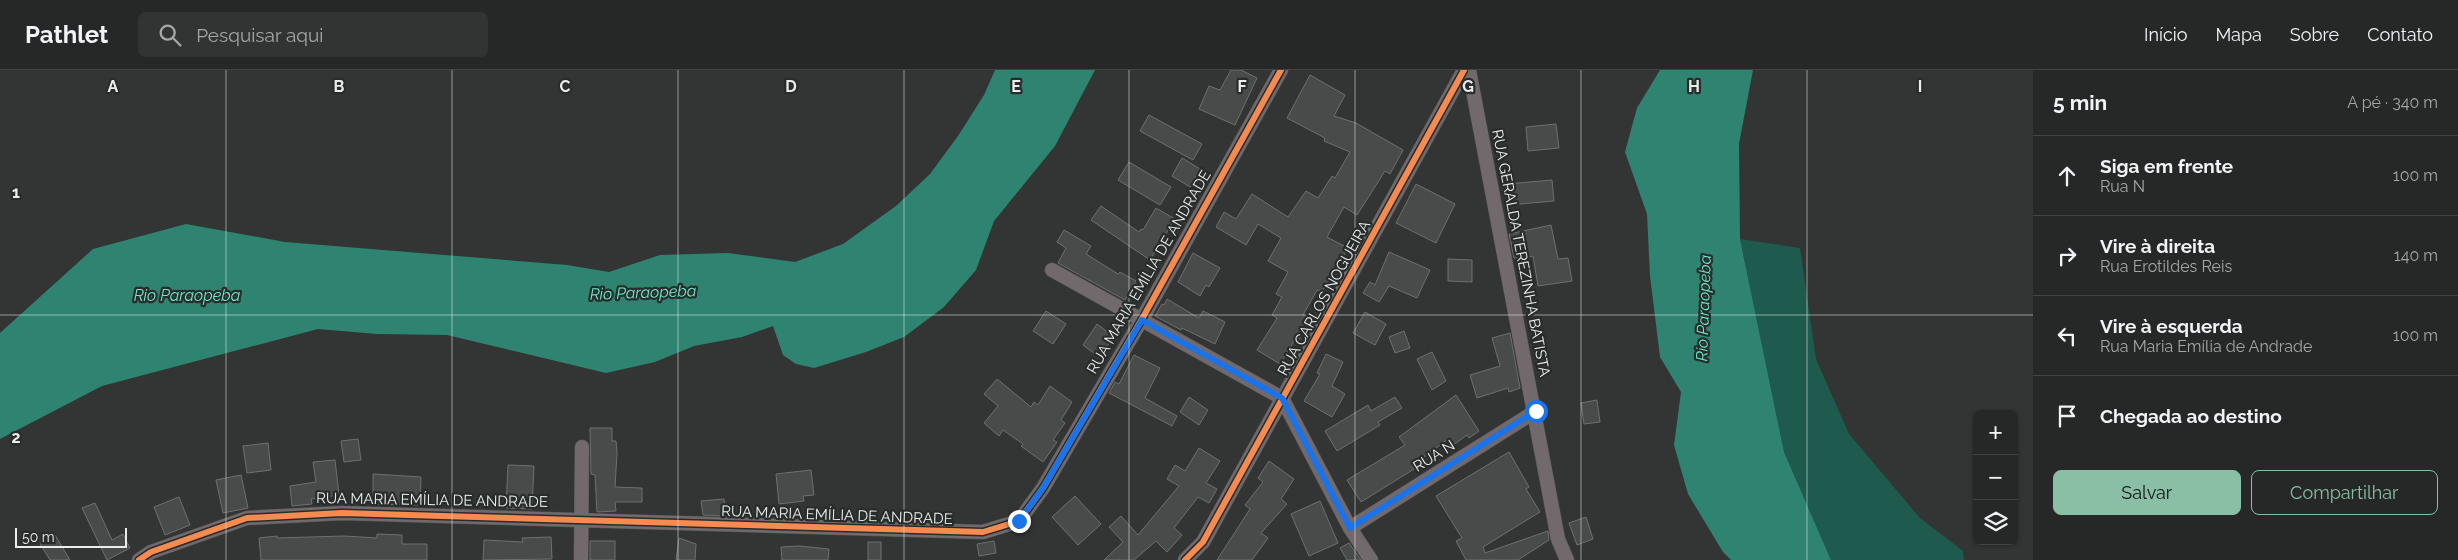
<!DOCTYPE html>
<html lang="pt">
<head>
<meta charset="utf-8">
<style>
  body { margin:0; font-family:Raleway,sans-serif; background:#323433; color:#f1f3f6 }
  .controls { position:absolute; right:15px; bottom:15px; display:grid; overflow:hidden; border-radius:8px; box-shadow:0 1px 4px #0004 }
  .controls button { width:45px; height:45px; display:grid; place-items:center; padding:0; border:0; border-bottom:1px solid #424444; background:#262827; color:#f1f3f6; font:25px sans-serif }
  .scale { position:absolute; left:15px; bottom:12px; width:112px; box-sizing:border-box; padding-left:5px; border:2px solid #eaedec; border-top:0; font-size:14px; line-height:18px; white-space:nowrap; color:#eaedec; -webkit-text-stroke:4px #282c2b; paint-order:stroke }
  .stop { position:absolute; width:15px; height:15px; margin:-11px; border:4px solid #1a73e8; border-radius:50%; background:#fff }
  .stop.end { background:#1a73e8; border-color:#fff; box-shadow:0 1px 5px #0008 }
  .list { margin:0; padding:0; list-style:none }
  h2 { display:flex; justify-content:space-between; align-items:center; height:65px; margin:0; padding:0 20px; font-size:21px }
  h2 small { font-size:16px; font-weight:400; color:#a4a6a7 }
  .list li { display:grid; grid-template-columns:32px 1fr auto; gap:15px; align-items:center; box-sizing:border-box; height:80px; padding:0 20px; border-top:1px solid #424444 }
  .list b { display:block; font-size:19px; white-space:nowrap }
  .list p { margin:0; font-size:16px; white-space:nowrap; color:#a4a6a7 }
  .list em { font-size:16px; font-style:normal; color:#a4a6a7 }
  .actions { display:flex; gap:10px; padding:15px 20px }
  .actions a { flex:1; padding:11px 0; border:1px solid #8abfa5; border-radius:8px; text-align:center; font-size:18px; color:#8abfa5 }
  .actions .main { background:#8abfa5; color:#111 }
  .icon { flex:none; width:28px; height:28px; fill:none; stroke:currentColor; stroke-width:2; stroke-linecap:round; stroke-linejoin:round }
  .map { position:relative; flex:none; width:2033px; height:490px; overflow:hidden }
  header { display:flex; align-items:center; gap:30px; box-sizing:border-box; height:70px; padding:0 25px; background:#262827; border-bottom:1px solid #424444 }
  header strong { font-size:24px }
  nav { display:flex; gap:28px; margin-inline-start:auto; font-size:18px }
  .search { width:350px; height:45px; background:#323433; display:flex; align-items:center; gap:12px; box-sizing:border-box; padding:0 18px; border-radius:8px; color:#a4a6a7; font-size:19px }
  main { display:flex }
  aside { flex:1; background:#262827 }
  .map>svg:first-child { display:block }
  .green { fill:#1e5b4e }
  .water { fill:#2e8471 }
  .building { fill:#494b4a; stroke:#6e706f }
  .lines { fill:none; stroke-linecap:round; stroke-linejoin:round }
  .street-casing { stroke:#505251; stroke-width:15 }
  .street { stroke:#71696b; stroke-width:14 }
  .cycleway-casing { stroke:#282c2b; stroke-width:9 }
  .cycleway { stroke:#f68b52; stroke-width:6 }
  .route { stroke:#1a73e8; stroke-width:6 }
  .grid { fill:none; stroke:#eaedec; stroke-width:1; stroke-opacity:0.55 }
  .labels { text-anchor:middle; stroke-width:4.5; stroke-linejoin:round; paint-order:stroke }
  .street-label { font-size:15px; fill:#eaedec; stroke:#282c2b }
  .water-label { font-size:16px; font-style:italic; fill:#6cecce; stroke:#282c2b }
  .grid-label { font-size:16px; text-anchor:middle; font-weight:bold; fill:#eaedec; stroke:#282c2b; stroke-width:4.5; stroke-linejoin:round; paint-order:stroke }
</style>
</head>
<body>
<header>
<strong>Pathlet</strong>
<div class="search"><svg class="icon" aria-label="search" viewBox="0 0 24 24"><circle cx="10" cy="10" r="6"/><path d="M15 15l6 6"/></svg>Pesquisar aqui</div>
<nav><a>Início</a><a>Mapa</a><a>Sobre</a><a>Contato</a></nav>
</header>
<main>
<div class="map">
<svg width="2033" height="490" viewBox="0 0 2033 490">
  <rect width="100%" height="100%" fill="#333534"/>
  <polygon class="green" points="1740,169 1800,178 1816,289 1849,364 1920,448 1963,481 1964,490 1831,490 1784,382"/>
  <g class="water">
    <polygon points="995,0 1095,0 1055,76 994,151 976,200 944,237 904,267 866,282 814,298 796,294 783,285 773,256 742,267 694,276 655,292 606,303 447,265 377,264 318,259 102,316 0,369 0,263 93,179 186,154 285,172 567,195 609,202 660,185 728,183 795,192 843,174 896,136 930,104 958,66 984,25"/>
    <polygon points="1660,0 1753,0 1739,74 1740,169 1784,382 1831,490 1731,490 1723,482 1688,424 1674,375 1681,322 1660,287 1650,206 1647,144 1625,82 1637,38"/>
  </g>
  <g class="building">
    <polygon points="1231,0 1241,0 1257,8 1235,55 1199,39 1209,16 1220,20"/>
    <polygon points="1310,5 1345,25 1334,46 1356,53 1403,80 1390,104 1385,101 1357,145 1344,137 1327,167 1348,178 1322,222 1317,220 1303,245 1311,249 1299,270 1296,268 1280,294 1257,280 1277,248 1272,245 1282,227 1276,224 1288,202 1268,191 1281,168 1258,154 1246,175 1216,157 1224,142 1236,149 1252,124 1288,147 1306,121 1318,128 1332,106 1335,108 1350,82 1324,71 1325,68 1287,48"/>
    <polygon points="1149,45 1202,74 1193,90 1140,61"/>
    <polygon points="1556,54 1559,78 1528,81 1526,57"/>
    <polygon points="1182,88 1200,99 1190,117 1172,106"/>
    <polygon points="1129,92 1171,117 1160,135 1118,110"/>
    <polygon points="1552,110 1554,131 1509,135 1507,114"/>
    <polygon points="1416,114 1455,134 1436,173 1396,153"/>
    <polygon points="1101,136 1139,162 1141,159 1143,160 1156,138 1175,149 1150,190 1091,150"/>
    <polygon points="1551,155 1558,189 1568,188 1572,211 1538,216 1533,186 1529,187 1528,185 1514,188 1509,164"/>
    <polygon points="1064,160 1091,176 1086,184 1118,204 1120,202 1136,211 1125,230 1058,193 1066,178 1057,172"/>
    <polygon points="1389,182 1430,200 1417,228 1389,216 1379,232 1363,223 1370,212 1375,215"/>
    <polygon points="1193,183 1220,198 1209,217 1206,215 1200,226 1178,212"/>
    <polygon points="1448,189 1472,190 1472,212 1448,211"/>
    <polygon points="1167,229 1199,248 1203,241 1225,252 1215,274 1182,258 1181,260 1155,246 1162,234 1164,235"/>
    <polygon points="1046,241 1066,254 1053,274 1033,261"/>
    <polygon points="1365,242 1386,254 1375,275 1353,263"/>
    <polygon points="1097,254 1114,267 1099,287 1083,275"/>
    <polygon points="1404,261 1410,278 1395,283 1389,267"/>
    <polygon points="1510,263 1520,318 1509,322 1508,318 1477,328 1470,305 1500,296 1492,268"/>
    <polygon points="1432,282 1446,311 1432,320 1417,289"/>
    <polygon points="1326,284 1343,292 1332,316 1345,324 1332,347 1304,331 1320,304 1317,303"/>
    <polygon points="1134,285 1160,298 1145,328 1177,346 1172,356 1109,323 1115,312 1119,314"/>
    <polygon points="997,309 1031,337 1034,332 1038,335 1050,316 1072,332 1061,350 1065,353 1053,370 1057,372 1043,392 1021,376 1023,374 1003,360 999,366 984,353 998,336 984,324"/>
    <polygon points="1456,325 1479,361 1469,368 1467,365 1452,376 1448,369 1412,396 1414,399 1361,432 1347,410 1405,375 1399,367"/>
    <polygon points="1189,327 1208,340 1199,355 1180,342"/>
    <polygon points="1395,327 1402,338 1378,352 1380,355 1337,381 1325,361 1368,335 1371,341"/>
    <polygon points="1597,330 1600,352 1584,354 1581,333"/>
    <polygon points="590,358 612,358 612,371 616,371 617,383 615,417 642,418 642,432 615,432 616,441 597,442 595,405 591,404"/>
    <polygon points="358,369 361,390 344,392 341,371"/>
    <polygon points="268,373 271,400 247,403 243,376"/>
    <polygon points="1199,378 1220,391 1206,413 1217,419 1209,433 1198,427 1174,458 1182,465 1167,482 1156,471 1134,490 1104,490 1123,472 1109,457 1121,446 1138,465 1179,416 1167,409 1175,395 1185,401"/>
    <polygon points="1509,382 1529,417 1526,419 1540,442 1483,477 1485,483 1548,461 1549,470 1518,490 1466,490 1456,471 1462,468 1436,426"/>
    <polygon points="335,390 339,425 311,429 312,434 292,436 290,416 316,412 313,392"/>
    <polygon points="1269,391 1294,409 1281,429 1287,434 1261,463 1268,468 1252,490 1217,490 1250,439 1245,435 1263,412 1258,408"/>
    <polygon points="508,395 534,396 532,439 506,438"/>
    <polygon points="811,400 814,425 803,426 804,431 779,434 776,404"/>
    <polygon points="373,404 421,407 420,435 373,434"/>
    <polygon points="241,405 248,438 223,443 216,410"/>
    <polygon points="1075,426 1101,454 1078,475 1052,447"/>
    <polygon points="179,427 190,455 165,465 154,437"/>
    <polygon points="724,429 726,446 703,445 701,431"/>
    <polygon points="1320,431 1338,473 1309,486 1291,444"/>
    <polygon points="95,433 112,470 123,464 130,478 107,490 82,438"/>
    <polygon points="1586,447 1593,469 1577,475 1569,453"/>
    <polygon points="377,464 402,465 402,474 427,474 427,490 261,490 259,468 277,466 277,468 344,466 377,468"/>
    <polygon points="55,465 70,490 50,490 40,474"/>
    <polygon points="551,467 552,489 483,490 484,470 523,472 522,468"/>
    <polygon points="679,468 696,474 695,490 676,490"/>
    <rect x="590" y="471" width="25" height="19"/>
    <polygon points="994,471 996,483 979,486 977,474"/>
    <rect x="868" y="472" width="13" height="18"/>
    <polygon points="1349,473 1361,490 1347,490 1340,478"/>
    <polygon points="799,476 829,479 828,490 782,490 781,477"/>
  </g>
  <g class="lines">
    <defs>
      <g id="street">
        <polyline points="1469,0 1558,469 1567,490"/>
        <polyline points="1052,200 1282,328 1350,458 1371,490"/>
        <polyline points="1350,458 1536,341"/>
        <polyline points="139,490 151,482 247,448 342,443 983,462 1019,451 1043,418 1142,249 1281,0"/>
        <polyline points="581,490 582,377"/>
        <polyline points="1185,490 1203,472 1464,0"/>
      </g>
    </defs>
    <use href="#street" class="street-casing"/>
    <use href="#street" class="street"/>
    <defs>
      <g id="cycleway">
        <polyline points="139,490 151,482 247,448 342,443 983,462 1019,451 1043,418 1142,249 1281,0"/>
        <polyline points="1185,490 1203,472 1464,0"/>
      </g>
    </defs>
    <use href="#cycleway" class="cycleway-casing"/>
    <use href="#cycleway" class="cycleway"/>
  </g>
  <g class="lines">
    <polyline class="route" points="1019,451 1043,418 1142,250 1282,328 1350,458 1536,341"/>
  </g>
  <path class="grid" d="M226,0v490M452,0v490M678,0v490M904,0v490M1129,0v490M1355,0v490M1581,0v490M1807,0v490M0,245h2033"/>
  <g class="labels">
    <g class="street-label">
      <text transform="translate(1521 183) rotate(79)" y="5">RUA GERALDA TEREZINHA BATISTA</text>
      <text transform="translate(1149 202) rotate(-60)" y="5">RUA MARIA EMÍLIA DE ANDRADE</text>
      <text transform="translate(1324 228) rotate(-61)" y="5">RUA CARLOS NOGUEIRA</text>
      <text transform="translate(1434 386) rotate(-32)" y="5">RUA N</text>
      <text transform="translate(432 430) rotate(1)" y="5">RUA MARIA EMÍLIA DE ANDRADE</text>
      <text transform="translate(837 445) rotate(2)" y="5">RUA MARIA EMÍLIA DE ANDRADE</text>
    </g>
    <g class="water-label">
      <text transform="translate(643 222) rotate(-2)" y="6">Rio Paraopeba</text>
      <text x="187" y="231">Rio Paraopeba</text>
      <text transform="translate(1703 238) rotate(-88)" y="6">Rio Paraopeba</text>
    </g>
  </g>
  <g class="grid-label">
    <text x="113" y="22">A</text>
    <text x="339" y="22">B</text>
    <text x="565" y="22">C</text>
    <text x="791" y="22">D</text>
    <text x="1016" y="22">E</text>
    <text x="1242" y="22">F</text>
    <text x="1468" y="22">G</text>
    <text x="1694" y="22">H</text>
    <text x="1920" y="22">I</text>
    <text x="16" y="128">1</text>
    <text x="16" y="373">2</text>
  </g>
</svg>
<div class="controls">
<button>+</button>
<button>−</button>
<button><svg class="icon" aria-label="layers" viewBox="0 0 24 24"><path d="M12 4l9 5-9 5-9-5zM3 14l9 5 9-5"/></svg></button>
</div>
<div class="scale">50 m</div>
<div class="stop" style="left:1536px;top:341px"></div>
<div class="stop end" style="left:1019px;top:451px"></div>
</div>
<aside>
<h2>5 min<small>A pé · 340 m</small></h2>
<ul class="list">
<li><svg class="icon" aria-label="ahead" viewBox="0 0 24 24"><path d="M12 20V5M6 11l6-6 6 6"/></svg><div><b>Siga em frente</b><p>Rua N</p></div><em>100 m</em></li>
<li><svg class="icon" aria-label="right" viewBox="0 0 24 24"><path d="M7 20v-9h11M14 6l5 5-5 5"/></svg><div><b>Vire à direita</b><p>Rua Erotildes Reis</p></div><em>140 m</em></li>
<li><svg class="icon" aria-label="left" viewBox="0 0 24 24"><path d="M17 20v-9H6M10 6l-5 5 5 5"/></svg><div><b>Vire à esquerda</b><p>Rua Maria Emília de Andrade</p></div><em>100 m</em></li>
<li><svg class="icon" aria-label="arrive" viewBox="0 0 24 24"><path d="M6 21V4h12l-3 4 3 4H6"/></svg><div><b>Chegada ao destino</b></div></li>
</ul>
<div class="actions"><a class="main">Salvar</a><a>Compartilhar</a></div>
</aside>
</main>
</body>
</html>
